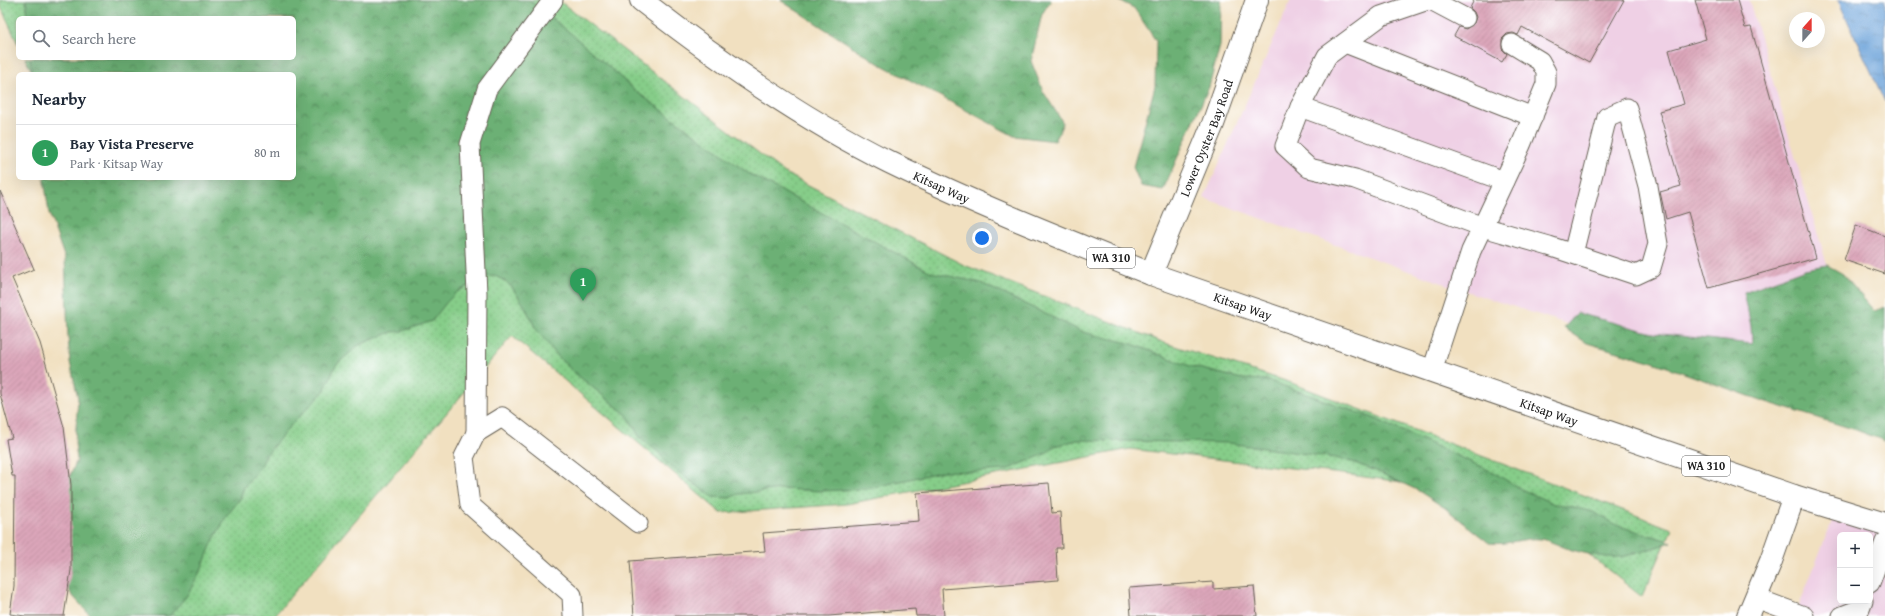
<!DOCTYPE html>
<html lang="en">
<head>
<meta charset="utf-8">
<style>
  body { margin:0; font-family:"Gentium Book Plus",serif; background:#f2f2f3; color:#1f2937 }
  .controls { position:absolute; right:12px; bottom:12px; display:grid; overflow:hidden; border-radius:6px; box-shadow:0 4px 16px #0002 }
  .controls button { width:36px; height:36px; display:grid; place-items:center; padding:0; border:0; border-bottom:1px solid #e0e1e3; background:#fff; color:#1f2937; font:20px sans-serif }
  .compass { position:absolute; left:1789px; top:12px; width:36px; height:36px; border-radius:50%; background:#fff; box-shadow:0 4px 16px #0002; rotate:21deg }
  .you { position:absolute; left:982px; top:238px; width:14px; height:14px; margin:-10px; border:3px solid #fff; border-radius:50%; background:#1a73e8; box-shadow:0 0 0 6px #1a73e833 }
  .badge { display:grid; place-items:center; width:26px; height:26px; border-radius:50%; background:#7c3aed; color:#fff; font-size:13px; font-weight:700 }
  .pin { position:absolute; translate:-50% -33px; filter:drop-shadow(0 1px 2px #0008) }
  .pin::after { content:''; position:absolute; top:21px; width:14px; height:12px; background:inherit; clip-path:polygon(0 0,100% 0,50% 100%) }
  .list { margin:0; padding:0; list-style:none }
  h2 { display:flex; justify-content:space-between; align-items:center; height:52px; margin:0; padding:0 16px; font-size:17px }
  h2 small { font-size:13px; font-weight:400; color:#747a83 }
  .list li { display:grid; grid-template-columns:26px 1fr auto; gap:12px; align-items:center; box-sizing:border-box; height:56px; padding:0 16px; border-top:1px solid #e0e1e3 }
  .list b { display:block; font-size:15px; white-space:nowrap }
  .list p { margin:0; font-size:13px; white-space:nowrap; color:#747a83 }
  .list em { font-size:13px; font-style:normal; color:#747a83 }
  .icon { flex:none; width:22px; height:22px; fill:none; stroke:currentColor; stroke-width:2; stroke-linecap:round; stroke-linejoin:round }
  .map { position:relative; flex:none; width:1885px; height:616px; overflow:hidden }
  .search { position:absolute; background:#fff; box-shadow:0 4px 16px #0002; left:16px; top:16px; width:280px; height:44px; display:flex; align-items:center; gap:10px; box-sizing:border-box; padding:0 14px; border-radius:6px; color:#747a83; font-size:15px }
  .panel { position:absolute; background:#fff; box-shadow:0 4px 16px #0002; left:16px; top:72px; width:280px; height:108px; border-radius:6px }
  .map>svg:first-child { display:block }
  .built { fill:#efd0e5; fill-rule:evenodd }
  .grass { fill:url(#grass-dots); stroke:#517452 }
  .forest { fill:url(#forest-crowns); stroke:#446648 }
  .water { fill:url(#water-ripples); stroke:#435f7a }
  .building { fill:url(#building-hatch) }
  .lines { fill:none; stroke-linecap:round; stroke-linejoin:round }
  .lane-casing { stroke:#676155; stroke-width:21 }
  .street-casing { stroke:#676155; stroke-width:24 }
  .secondary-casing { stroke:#676155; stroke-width:24 }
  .primary-casing { stroke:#676155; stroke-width:24 }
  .lane { stroke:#fff; stroke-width:19 }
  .street { stroke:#fff; stroke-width:22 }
  .secondary { stroke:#fff; stroke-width:22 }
  .primary { stroke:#fff; stroke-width:22 }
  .labels { text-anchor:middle; stroke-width:3.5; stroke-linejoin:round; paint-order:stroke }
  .shield { fill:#fff; stroke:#606060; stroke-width:1 }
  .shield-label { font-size:12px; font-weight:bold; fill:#1c1c1c }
  .street-label { font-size:13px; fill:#1c1c1c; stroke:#fff }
</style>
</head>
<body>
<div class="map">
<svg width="1885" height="616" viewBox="0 0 1885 616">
  <defs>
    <pattern id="grass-dots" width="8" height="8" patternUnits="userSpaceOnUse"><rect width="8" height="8" fill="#86cd89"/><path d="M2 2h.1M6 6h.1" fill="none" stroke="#73af76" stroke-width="1.8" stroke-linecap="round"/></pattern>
    <pattern id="forest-crowns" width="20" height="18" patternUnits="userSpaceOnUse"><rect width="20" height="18" fill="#6cb075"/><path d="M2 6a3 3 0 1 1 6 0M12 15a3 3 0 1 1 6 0" fill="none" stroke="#588e5f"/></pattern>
    <pattern id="water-ripples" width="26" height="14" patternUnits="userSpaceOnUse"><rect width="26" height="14" fill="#6aa2d9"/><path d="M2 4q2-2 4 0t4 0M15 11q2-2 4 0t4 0" fill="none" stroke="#5683af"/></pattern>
    <pattern id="building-hatch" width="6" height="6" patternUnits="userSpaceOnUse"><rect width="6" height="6" fill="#dca6ba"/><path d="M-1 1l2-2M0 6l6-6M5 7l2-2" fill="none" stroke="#bc8e9f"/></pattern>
  </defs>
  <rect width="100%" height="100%" fill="#fff"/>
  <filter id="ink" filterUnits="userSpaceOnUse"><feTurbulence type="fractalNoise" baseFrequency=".025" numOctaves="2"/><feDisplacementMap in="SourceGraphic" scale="8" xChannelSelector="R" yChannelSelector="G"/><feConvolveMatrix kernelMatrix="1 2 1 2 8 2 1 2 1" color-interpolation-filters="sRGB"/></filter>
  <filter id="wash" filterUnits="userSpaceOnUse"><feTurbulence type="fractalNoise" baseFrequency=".012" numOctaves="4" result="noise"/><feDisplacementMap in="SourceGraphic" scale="16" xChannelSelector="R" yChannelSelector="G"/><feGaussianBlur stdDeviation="0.9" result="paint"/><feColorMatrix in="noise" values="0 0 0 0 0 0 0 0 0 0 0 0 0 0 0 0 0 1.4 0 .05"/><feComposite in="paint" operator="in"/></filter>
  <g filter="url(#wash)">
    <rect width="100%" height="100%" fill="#f1e0c0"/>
    <g class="built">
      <polygon points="1291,0 1749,0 1827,265 1805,269 1744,292 1751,326 1752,344 1741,380 1459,289 1204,198"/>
      <path d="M1834,516l51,16v84h-90zM1840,535h30v66h-30z"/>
    </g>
    <polygon class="grass" points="0,0 558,0 785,173 964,265 1165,343 1289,382 1672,529 1642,597 1551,524 1469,491 1342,474 1130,449 847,504 721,513 512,336 274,616 92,616 294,178 294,74 33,74 25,58 294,58 294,18 18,18 18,44 0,5"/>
    <g class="forest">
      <path d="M26,0h503l45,36 63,56 111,81 183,99 50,11 102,49 49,12 58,22 52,13 25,1 73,26 31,11 120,54 30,18 33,15 11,1 28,7 26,14 53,16c-17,5 -36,13 -54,15 -14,1 -31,-3 -46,-7 -11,-3 -20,-9 -31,-11 -18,-2 -35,7 -52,4l-44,-35 -28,-18 -41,-19 -24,-9 -17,-4 -106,-15 -152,-3 -22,6 -10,8 -39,16 -32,2 -30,-1 -77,18 -46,2 -39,-2 -43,5 -10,4 -16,-1 -46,-33 -8,-11 -20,-17 -12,-21 -51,-41 -16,-15 -24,-30 -12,-24 -13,-19 -8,-6 -8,-4 -10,1 -28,15 -11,11 -14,18 -29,10 -11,1 -33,13 -23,20 -12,26 -32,33 -26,31 -5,11 -17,21 -4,12 -14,18 -13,24 -12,29 -15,27 -17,19h-78l-20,-22 -21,-49 6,-38 21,-47 -2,-17 3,-45 -8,-36 -2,-25 -3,-78 -16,-46 -5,-35h250v-104h-262l-2,-16h264v-40h-267z"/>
      <polygon points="780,0 1051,0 1042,14 1031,61 1043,91 1063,123 1055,141 1014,136 878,63"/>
      <polygon points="1118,0 1221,0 1220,46 1209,87 1163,190 1141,186 1133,167 1155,86 1156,41 1134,8"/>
      <polygon points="1827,265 1843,274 1874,311 1885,307 1885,441 1856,430 1763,401 1653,362 1587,343 1564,328 1577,313 1653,333 1752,344 1751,326 1744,292 1805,269"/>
    </g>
    <polygon class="water" points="1838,0 1885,0 1885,102"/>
    <g id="blocks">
      <g class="building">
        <polygon points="1474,0 1624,0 1589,63 1522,27 1518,35 1513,33 1507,34 1502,39 1502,49 1507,54 1502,62 1454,36 1459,27 1466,29 1474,23 1476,17 1474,12 1470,8"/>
        <polygon points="1695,0 1737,0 1745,28 1751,27 1816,258 1709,288 1688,212 1666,219 1660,192 1681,186 1659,111 1684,104 1669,50 1706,39"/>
        <polygon points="0,191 34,269 12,278 40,343 64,427 71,485 71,570 64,616 25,616 10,614 14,586 15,476 12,476 6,439 12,438 0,394"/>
        <polygon points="1856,225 1885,236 1885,274 1844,260"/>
        <polygon points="1049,483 1052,513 1060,512 1062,548 1056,548 1058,580 942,589 944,616 916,616 915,609 829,616 634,616 630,561 765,551 763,533 919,521 917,493"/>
        <polygon points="1213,582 1213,589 1254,586 1257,616 1131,616 1129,588"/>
      </g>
    </g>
  </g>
  <g filter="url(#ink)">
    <use href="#blocks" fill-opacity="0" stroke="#676155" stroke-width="1"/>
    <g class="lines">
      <defs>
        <g id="lane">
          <polyline points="1428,0 1381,16 1327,56 1300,107 1285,146 1309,168 1355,179 1483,227 1549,246 1636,275 1651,268 1658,244 1648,186 1627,108 1607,117 1573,254"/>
          <polyline points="1431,0 1465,18"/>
          <polyline points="1345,43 1533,117"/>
          <polyline points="1300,107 1504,181"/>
          <polyline points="1432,371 1471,251 1521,145 1546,84 1546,72 1540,61 1512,44"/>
          <polyline points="476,433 477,293 470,144 487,89 553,0"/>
          <polyline points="1870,583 1885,542"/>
          <polyline points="1756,598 1804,616"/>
          <polyline points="573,616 572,595 470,505 464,457 476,433 502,417 638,523"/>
          <polyline points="1842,616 1860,609 1863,601"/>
        </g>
        <g id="street">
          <path id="s1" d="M1151,274l62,-150 44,-124"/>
        </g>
        <polyline id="secondary" points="1748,616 1771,561 1794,496"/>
        <g id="primary">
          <path id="s2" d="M641,0c77,60 161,119 248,162 86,42 174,77 262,112l643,222 91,28"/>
        </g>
      </defs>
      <use href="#lane" class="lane-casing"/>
      <use href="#street" class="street-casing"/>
      <use href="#secondary" class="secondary-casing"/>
      <use href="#primary" class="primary-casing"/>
      <use href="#lane" class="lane"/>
      <use href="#street" class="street"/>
      <use href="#secondary" class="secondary"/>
      <use href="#primary" class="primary"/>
    </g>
  </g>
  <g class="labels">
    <g class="shield">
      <rect x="1087" y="248" width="48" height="20" rx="3"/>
      <rect x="1682" y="456" width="48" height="20" rx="3"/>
    </g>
    <g class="shield-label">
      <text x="1111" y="262">WA 310</text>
      <text x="1706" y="470">WA 310</text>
    </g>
    <g class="street-label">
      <text dy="5" stroke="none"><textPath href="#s1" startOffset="147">Lower Oyster Bay Road</textPath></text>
      <text dy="5" stroke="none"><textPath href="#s2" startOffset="355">Kitsap Way</textPath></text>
      <text dy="5" stroke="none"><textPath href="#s2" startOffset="679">Kitsap Way</textPath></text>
      <text dy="5" stroke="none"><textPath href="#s2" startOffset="1003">Kitsap Way</textPath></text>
    </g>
  </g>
</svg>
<div class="controls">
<button>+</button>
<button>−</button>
</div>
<svg class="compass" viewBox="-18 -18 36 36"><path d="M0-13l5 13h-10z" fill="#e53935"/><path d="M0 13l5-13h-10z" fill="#747a83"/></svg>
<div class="you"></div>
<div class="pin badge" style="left:583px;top:301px;background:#2e9e5b">1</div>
<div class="search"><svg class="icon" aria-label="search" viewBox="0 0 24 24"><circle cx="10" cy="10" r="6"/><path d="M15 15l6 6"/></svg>Search here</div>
<section class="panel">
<h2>Nearby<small></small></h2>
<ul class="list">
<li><span class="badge" style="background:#2e9e5b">1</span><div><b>Bay Vista Preserve</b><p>Park · Kitsap Way</p></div><em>80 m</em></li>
</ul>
</section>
</div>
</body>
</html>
